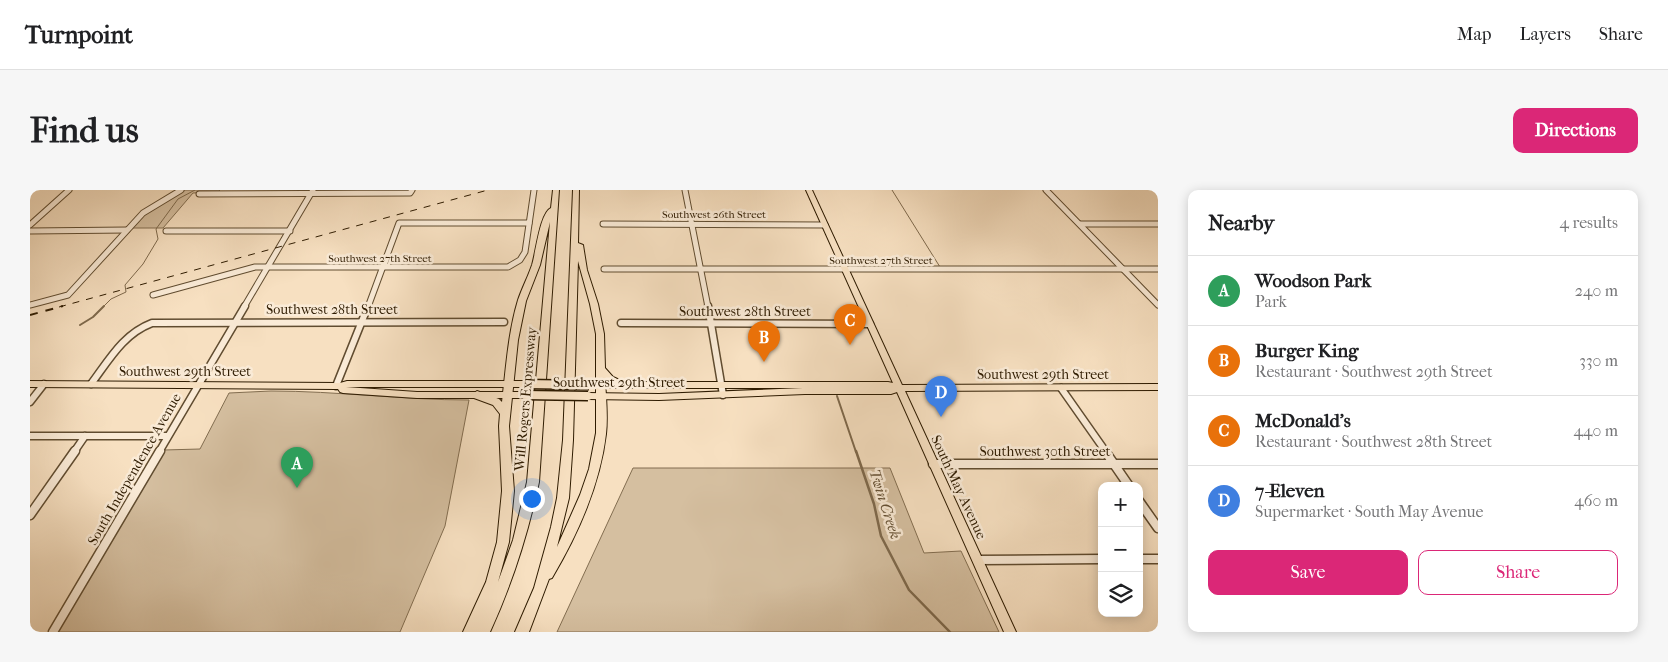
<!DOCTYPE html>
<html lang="en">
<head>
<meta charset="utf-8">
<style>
  body { margin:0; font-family:"IM FELL French Canon",serif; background:#f6f6f6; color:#202124 }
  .controls { position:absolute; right:15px; bottom:15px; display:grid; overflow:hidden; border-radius:10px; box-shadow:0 2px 12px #0003 }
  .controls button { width:45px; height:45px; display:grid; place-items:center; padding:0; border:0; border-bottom:1px solid #e0e0e0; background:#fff; color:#202124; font:25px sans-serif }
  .you { position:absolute; left:501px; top:308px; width:18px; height:18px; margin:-12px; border:4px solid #fff; border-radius:50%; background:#1a73e8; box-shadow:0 0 0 8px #1a73e833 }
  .badge { display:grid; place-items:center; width:32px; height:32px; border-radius:50%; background:#db2777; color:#fff; font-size:16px; font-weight:700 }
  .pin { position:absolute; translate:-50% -41px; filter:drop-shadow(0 1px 2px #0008) }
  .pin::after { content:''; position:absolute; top:26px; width:18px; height:15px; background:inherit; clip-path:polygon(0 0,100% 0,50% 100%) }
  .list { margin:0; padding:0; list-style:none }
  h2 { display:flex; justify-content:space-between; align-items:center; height:65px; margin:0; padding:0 20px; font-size:21px }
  h2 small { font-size:16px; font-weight:400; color:#757577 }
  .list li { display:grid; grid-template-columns:32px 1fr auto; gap:15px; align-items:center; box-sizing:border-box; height:70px; padding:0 20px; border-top:1px solid #e0e0e0 }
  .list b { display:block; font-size:19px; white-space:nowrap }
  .list p { margin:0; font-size:16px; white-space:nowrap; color:#757577 }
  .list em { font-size:16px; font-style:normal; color:#757577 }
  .actions { display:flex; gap:10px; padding:15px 20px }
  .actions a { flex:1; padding:11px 0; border:1px solid #db2777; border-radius:10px; text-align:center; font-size:18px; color:#db2777 }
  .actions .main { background:#db2777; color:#fff }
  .icon { flex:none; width:28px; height:28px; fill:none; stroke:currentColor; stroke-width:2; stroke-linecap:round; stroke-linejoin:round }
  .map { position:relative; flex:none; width:1128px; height:442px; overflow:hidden; border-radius:10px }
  header { display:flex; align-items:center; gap:30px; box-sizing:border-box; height:70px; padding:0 25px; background:#fff; border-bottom:1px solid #e0e0e0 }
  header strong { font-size:24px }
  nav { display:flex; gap:28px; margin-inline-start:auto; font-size:18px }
  .intro { display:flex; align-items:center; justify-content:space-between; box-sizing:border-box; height:120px; padding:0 30px }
  h1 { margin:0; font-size:35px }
  .button { padding:12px 22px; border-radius:10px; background:#db2777; color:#fff; font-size:18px; font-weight:700 }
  main { display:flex; gap:30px; padding:0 30px }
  aside { flex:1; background:#fff; border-radius:10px; box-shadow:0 2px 12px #0003 }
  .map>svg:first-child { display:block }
  .green { fill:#d5bfa0; stroke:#826d50 }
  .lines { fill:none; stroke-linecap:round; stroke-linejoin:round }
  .stream-far2 { stroke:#7e694c; stroke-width:1 }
  .stream-far1 { stroke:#7e694c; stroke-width:2 }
  .stream { stroke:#7e694c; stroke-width:2.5 }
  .minor-far2-casing { stroke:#604c30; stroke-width:7 }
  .minor-far1-casing { stroke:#604c30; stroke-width:9 }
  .minor-casing { stroke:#604c30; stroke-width:11 }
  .major-casing { stroke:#2e1b00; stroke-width:2 }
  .highway-casing { stroke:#2e1b00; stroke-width:2 }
  .minor-far2 { stroke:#faebd7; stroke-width:5 }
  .minor-far1 { stroke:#faebd7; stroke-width:6 }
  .minor { stroke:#faebd7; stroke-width:8 }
  .major { fill:#f7e0c1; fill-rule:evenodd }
  .highway { fill:#f7e0c1; fill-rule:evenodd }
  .rail-far1 { stroke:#2e1b00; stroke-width:1; stroke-dasharray:7 7; stroke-linecap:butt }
  .rail { stroke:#2e1b00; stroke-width:2; stroke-dasharray:8 8; stroke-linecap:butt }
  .major-bridge-casing { stroke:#2e1b00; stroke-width:11; stroke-linecap:butt }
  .major-bridge { stroke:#f7e0c1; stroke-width:8 }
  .labels { text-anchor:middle; stroke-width:5; stroke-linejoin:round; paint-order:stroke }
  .far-street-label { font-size:11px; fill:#2e1b00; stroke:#faebd7 }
  .street-label { font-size:14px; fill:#2e1b00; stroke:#faebd7 }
  .water-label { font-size:15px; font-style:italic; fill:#634f33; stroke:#faebd7 }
</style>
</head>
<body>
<header>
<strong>Turnpoint</strong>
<nav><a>Map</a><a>Layers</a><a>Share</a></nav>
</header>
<div class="intro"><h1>Find us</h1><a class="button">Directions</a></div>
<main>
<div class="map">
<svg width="1128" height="442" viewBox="0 0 1128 442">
  <rect width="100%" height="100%" fill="#f7e0c1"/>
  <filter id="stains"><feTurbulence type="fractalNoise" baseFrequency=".004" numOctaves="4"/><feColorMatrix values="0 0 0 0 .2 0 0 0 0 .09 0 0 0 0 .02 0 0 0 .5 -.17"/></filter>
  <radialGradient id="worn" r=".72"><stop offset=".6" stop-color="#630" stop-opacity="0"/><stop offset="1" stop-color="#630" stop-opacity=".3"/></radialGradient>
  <g class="green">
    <polygon points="153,0 190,0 188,2 163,3 133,38 103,38 110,28"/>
    <path d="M241,201c66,0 132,9 198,9l-24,126 -45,106h-342l106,-182 36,-1 29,-56z"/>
    <polygon points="603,278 860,278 894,363 931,361 969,442 527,442"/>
  </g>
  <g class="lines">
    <g class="stream-far2">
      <polyline points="862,0 910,77"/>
      <polyline points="73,117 81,109 96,102 95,95 113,74 128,49 126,39 148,9 165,0"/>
    </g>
    <g class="stream-far1">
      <polyline points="50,135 63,127 74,116"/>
      <polyline points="807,206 826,262"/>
    </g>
    <polyline class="stream" points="826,261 844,314 851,346 879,400 920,442"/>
    <defs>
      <g id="minor-far2">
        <polyline points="655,0 678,117"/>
        <polyline points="1016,0 1128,115"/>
        <polyline points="169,4 380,3 382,0"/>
        <polyline points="573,34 795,35"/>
        <polyline points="1050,34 1128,34"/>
        <polyline points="0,35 39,0"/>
        <polyline points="0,41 97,40"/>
        <polyline points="136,41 260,41"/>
        <polyline points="574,79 1128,79"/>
        <polyline points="123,105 225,77 478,77 490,70 495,62 504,0"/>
        <polyline points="0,115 38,105 113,23 151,0"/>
        <polyline points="214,117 283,0"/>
        <polyline points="338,117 369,33 499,33"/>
      </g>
      <g id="minor-far1">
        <polyline points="678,116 693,205"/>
        <polyline points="591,133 840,134"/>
        <path d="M61,194c18,-24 32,-50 61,-61l352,-1"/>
        <polyline points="306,196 338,116"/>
        <polyline points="1031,198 1076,262"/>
        <polyline points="0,212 14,194"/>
        <polyline points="0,246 137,246"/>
        <polyline points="44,262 55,246"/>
        <polyline points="129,262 215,116"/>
      </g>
      <g id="minor">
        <polyline points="1075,261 1099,296"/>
        <polyline points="903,274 1128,274"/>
        <polyline points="1109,311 1128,338"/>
        <polyline points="0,325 45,261"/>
        <polyline points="1109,369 1128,369"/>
        <polyline points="948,370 1072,369"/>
        <polyline points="23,442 130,261"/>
      </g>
      <g id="major">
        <polygon points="776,0 782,0 872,195 1128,194 1128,200 875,201 986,442 974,442 867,202 861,204 775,204 629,210 558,209 554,206 558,203 629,204 773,198 559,198 555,195 559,192 858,192 863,193"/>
        <polygon points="0,191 310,193 317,191 496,191 500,194 496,197 316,197 387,202 495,202 499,205 495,208 387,208 313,203 310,202 308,199 0,197"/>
      </g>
      <g id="highway">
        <path d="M523,0h6l-20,292c-11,52 -27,102 -49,150h-27l23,-50 11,-40 5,-51 -3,-65 1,-12 -7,-9 -19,-7 -2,-3 5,-4 22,8 3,3c4,-33 6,-69 16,-102 4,-12 10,-23 14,-35 4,-13 8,-52 19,-57zM520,32l-23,260 -14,58 -15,42 11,-40 5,-51 -5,-65 9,-86 8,-39 14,-36z"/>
        <path d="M543,0h6l-1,53 5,2 4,25 11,34 6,30 1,34 8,9 13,6 2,2 -5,3 -18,-8c1,18 3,37 1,54 -6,51 -28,100 -54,144l-3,1 -20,53h-14l19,-44 17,-61 6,-29 6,-58zM548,71l12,43 6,30v99l-7,36 -9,26 -23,52 12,-49 4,-58z"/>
      </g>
    </defs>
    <use href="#minor-far2" class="minor-far2-casing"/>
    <use href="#minor-far1" class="minor-far1-casing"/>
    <use href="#minor" class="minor-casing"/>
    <use href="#major" class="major-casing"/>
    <use href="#highway" class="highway-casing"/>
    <use href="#minor-far2" class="minor-far2"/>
    <use href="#minor-far1" class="minor-far1"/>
    <use href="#minor" class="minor"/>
    <use href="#major" class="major"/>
    <use href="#highway" class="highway"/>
    <polyline class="rail-far1" points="29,117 458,0"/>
    <polyline class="rail" points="0,125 33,116"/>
    <defs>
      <g id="major-bridge">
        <polyline points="496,194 559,195"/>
        <polyline points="495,205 558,206"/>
      </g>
    </defs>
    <use href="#major-bridge" class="major-bridge-casing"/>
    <use href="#major-bridge" class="major-bridge"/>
  </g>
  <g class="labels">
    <g class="far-street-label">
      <text x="684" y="28">Southwest 26th Street</text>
      <text x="350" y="72">Southwest 27th Street</text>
      <text x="851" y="74">Southwest 27th Street</text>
    </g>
    <g class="street-label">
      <text x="302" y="124">Southwest 28th Street</text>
      <text x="715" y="126">Southwest 28th Street</text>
      <text x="155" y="186">Southwest 29th Street</text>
      <text x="1013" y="189">Southwest 29th Street</text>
      <text x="589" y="197">Southwest 29th Street</text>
      <text transform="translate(495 209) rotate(-85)" y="5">Will Rogers Expressway</text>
      <text x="1015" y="266">Southwest 30th Street</text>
      <text transform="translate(104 279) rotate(-60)" y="5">South Independence Avenue</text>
      <text transform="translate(929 297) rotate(65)" y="5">South May Avenue</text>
    </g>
    <g class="water-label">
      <text transform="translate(855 314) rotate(72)" y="5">Twin Creek</text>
    </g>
  </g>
  <rect width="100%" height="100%" filter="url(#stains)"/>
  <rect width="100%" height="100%" fill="url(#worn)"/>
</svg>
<div class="controls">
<button>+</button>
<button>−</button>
<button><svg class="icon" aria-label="layers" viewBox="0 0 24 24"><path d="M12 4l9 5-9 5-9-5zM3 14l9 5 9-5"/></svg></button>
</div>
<div class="you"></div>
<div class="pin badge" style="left:267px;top:298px;background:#2e9e5b">A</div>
<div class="pin badge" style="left:734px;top:172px;background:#e8710a">B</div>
<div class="pin badge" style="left:820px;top:155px;background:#e8710a">C</div>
<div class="pin badge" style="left:911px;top:227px;background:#3f7fe0">D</div>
</div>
<aside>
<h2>Nearby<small>4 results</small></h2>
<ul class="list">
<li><span class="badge" style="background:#2e9e5b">A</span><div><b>Woodson Park</b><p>Park</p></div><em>240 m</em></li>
<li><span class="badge" style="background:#e8710a">B</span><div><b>Burger King</b><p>Restaurant · Southwest 29th Street</p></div><em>330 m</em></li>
<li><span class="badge" style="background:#e8710a">C</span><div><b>McDonald's</b><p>Restaurant · Southwest 28th Street</p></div><em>440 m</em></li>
<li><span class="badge" style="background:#3f7fe0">D</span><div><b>7-Eleven</b><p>Supermarket · South May Avenue</p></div><em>460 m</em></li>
</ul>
<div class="actions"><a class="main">Save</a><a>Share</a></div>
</aside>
</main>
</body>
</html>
